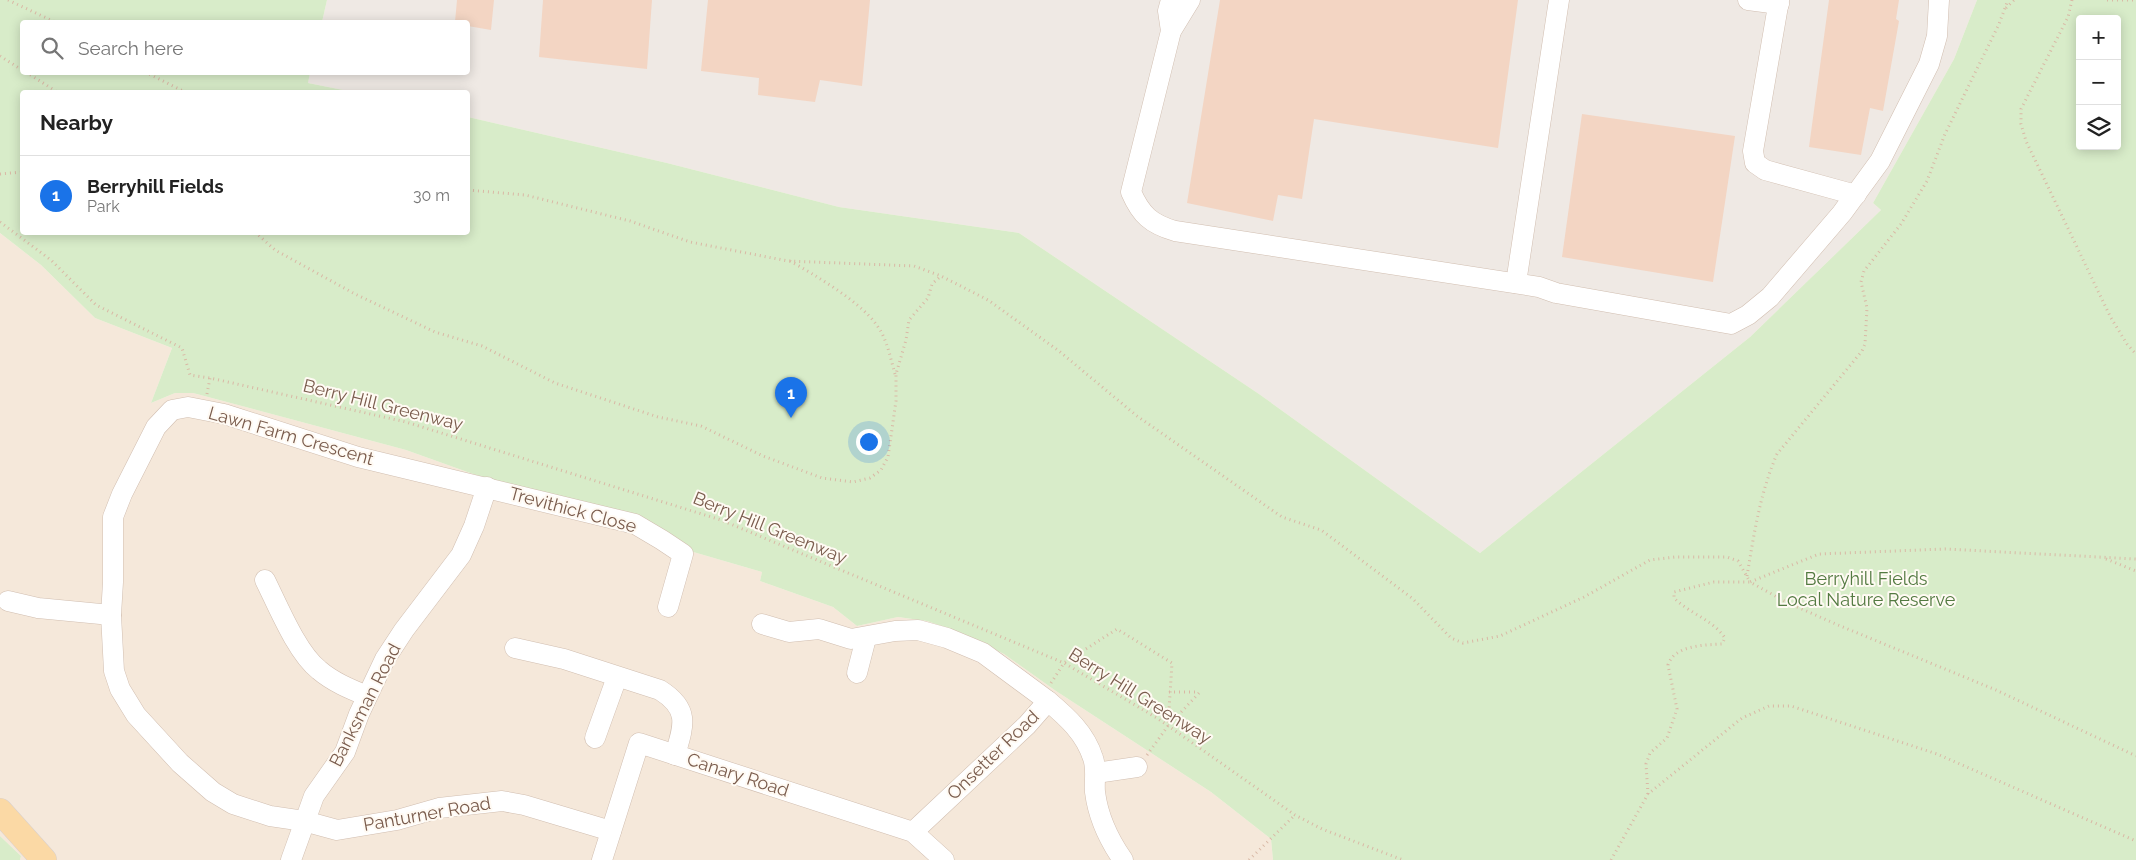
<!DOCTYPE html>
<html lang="en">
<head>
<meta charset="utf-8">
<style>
  body { margin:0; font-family:Raleway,sans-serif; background:#f2f2f2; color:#222 }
  .controls { position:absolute; right:15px; top:15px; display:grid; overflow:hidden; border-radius:5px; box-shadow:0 2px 12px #0003 }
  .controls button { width:45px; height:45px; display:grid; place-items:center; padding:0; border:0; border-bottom:1px solid #e0e0e0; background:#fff; color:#222; font:25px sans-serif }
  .you { position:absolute; left:868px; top:441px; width:18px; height:18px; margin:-12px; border:4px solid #fff; border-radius:50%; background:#1a73e8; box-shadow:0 0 0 8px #1a73e833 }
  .badge { display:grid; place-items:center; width:32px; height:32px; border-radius:50%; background:#1a73e8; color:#fff; font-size:16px; font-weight:700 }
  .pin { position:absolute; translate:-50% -41px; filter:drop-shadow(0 1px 2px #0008) }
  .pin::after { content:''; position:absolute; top:26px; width:18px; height:15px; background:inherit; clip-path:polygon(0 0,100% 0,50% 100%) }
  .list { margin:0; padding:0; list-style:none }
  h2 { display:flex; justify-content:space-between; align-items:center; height:65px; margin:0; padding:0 20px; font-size:21px }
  h2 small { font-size:16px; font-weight:400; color:#767676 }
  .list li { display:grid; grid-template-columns:32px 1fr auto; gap:15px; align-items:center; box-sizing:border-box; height:80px; padding:0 20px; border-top:1px solid #e0e0e0 }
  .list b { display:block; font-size:19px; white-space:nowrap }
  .list p { margin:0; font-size:16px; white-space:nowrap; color:#767676 }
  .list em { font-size:16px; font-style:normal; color:#767676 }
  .icon { flex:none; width:28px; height:28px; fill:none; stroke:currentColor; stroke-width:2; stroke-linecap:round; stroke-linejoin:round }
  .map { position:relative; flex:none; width:2136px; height:860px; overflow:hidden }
  .search { position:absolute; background:#fff; box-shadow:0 2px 12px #0003; left:20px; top:20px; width:450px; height:55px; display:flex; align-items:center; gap:12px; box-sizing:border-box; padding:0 18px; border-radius:5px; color:#767676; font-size:19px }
  .panel { position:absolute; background:#fff; box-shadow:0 2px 12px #0003; left:20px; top:90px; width:450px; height:145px; border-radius:5px }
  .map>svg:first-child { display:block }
  .residential { fill:#f5e8da }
  .industrial { fill:#efe9e4 }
  .green { fill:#d8ecc9; fill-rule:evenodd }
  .building { fill:#f3d5c3 }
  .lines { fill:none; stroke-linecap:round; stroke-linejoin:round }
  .minor-casing { stroke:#d1beb0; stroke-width:21 }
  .major-casing { stroke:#dad1cd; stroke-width:26 }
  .path { stroke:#d9b8a5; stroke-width:3; stroke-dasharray:1 4; stroke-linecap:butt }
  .minor { stroke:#fff; stroke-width:20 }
  .major { stroke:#fbd9a5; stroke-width:25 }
  .labels { text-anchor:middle; stroke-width:4; stroke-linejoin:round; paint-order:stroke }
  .street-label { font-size:18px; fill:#7a5c4d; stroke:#fffaf3 }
  .park-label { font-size:18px; fill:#537a41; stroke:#fffaf3 }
</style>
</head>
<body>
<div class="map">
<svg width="2136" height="860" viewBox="0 0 2136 860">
  <rect width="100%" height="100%" fill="#fdf6ec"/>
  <polygon class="residential" points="0,233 41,265 95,318 172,348 151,403 175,393 193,393 406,450 683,549 762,572 760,581 833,607 857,626 898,617 927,621 959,632 1004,654 1056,691 1211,792 1271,839 1273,860 20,860 21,856 0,836"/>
  <polygon class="industrial" points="327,0 1977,0 1954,59 1873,203 1881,210 1750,337 1480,553 1259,394 1019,233 839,207 667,163 468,117 468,92 353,92 308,83 310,73 468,72 468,22 322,22"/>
  <g class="green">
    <path d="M0,0h327l-5,22h-300v50l288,1 -2,10 45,9h-331v140h446v-115l199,46 172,44 180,26 240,161 221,159 270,-216 131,-127 -8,-7 81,-144 23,-59h159v860h-863l-2,-21 -60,-47 -155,-101 -52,-37 -45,-22 -32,-11 -29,-4 -41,9 -24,-19 -73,-26 2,-9 -79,-23 -277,-99 -213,-57h-18l-24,10 21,-55 -77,-30 -54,-53 -41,-32zM2080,19h37v127h-37z"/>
    <polygon points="0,836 21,856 20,860 0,860"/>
  </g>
  <g class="building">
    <polygon points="457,0 494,0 491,30 468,26 468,22 455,22"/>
    <polygon points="543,0 652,0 647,69 539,57"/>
    <polygon points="708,0 870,0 862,86 820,80 815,102 758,95 759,78 701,71"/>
    <polygon points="1220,0 1518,0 1498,148 1314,119 1302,199 1278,195 1273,221 1187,203"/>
    <polygon points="1829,0 1899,0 1896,19 1899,21 1883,111 1870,108 1861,155 1809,147"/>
    <polygon points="1582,114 1735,136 1713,282 1562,257"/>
  </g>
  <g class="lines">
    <defs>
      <g id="minor">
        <polyline points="1171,0 1168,11 1171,31"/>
        <path d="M1190,0l-19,31 -40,161c10,23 20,32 44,39l364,56 17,6 175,31 17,-9 22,-18 72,-84 38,-52 49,-97 8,-28 2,-36"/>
        <polyline points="1748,0 1779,4"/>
        <polyline points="1779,0 1753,151 1755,163 1765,170 1856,195"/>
        <polyline points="1516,283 1559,0"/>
        <path d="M265,580c13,26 32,73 54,90 14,12 31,19 48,26"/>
        <polyline points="8,601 38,608 111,615"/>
        <polyline points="762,624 789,632 819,629 851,639 895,631 918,630 947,638 983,653 1048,701"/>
        <path d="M515,648l49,11 96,31c30,19 24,35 15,65"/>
        <polyline points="857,673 866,638"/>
        <polyline points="595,738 617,677"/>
        <polyline points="1096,773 1137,767"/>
        <polyline points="611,831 524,805 502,801 439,808 397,820 337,830 304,821 270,816 233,804 213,792 180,763 136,715 120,689 114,671 111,615 113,582 113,517 122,494 156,427 172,410 188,407 224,414 358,457 635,524 662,540 683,554 668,607"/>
        <path d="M913,832l114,-107 21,-24c19,16 37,32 45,57 4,11 1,23 2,34 3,24 14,48 28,68"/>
        <polyline points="291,860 314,796 345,752 359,714 385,659 404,630 461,555 474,526 487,487"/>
        <polyline points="602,860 639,743 913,832 944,860"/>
      </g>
      <polyline id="major" points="0,811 44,860"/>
    </defs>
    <use href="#minor" class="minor-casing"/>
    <use href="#major" class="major-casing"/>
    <g class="path">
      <polyline points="8,0 55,22"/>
      <polyline points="2072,0 2068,17 2021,109 2021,124 2026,141 2111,318 2127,344 2136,354"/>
      <polyline points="2107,0 2136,0"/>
      <polyline points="2006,8 2014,0"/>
      <polyline points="0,56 22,70"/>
      <polyline points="26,72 57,92"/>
      <polyline points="145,72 185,92"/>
      <polyline points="0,174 22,172"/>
      <polyline points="468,190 525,195 630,221 690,242 788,261 914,266 941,276 988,300 1059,351 1137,416 1282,517 1321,530 1413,599 1451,638 1463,643 1500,636 1584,597 1650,560 1675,557 1727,557 1738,561 1750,582 1819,554 1945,549 2136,559"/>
      <polyline points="0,222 51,260 96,305 182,348 190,375 210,378 406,422 721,520 1064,663 1157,718 1295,815 1322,829 1403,860"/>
      <polyline points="255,232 275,250 355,294 435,332 482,346 555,383 658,417 701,426 763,456 822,478 853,482 870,478 881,470 888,457 896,401 896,374 906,340 909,320 928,298 932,284 941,276"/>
      <path d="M790,261c25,14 69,40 86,63 11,14 14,33 19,50"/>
      <polyline points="207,394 210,378"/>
      <polyline points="2106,559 2136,571"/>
      <path d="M1747,576c7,-42 13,-83 30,-122l85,-103 3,-7 2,-36 -6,-26 3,-11 37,-47 26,-43 18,-47 54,-110 9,-24"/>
      <polyline points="1051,683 1064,663 1117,629 1172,663 1168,726"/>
      <polyline points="1169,692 1199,692"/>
      <polyline points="1147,755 1168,726 1200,692"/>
      <path d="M1648,794l-2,-30 4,-11 17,-15 10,-29 -9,-44c6,-20 37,-20 54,-21l3,-6c-13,-19 -35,-24 -51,-40v-6l40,-10h36l36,20 52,23 158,65 140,66"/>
      <polyline points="1249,860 1295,815"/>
      <polyline points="1611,860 1648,794 1742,718 1769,706 1791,706 1937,754 2136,841"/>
    </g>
    <use href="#minor" class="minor"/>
    <use href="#major" class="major"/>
  </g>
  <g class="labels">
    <g class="street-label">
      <text transform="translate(383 405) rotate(14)" y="6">Berry Hill Greenway</text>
      <text transform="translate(291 436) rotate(16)" y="6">Lawn Farm Crescent</text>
      <text transform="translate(573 510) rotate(15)" y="6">Trevithick Close</text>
      <text transform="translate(770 528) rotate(22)" y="6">Berry Hill Greenway</text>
      <text transform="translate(1140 696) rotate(32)" y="6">Berry Hill Greenway</text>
      <text transform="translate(365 705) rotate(-63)" y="6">Banksman Road</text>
      <text transform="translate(993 755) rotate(-44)" y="6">Onsetter Road</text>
      <text transform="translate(738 775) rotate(18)" y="6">Canary Road</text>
      <text transform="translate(427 814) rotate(-10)" y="6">Panturner Road</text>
    </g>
    <g class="park-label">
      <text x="1866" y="585">Berryhill Fields<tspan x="1866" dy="21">Local Nature Reserve</tspan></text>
    </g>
  </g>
</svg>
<div class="controls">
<button>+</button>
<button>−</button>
<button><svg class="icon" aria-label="layers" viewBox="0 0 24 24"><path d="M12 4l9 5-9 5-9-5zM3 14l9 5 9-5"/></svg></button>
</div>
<div class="you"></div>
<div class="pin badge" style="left:791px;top:418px">1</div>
<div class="search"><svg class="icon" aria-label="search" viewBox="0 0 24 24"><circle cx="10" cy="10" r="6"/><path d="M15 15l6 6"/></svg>Search here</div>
<section class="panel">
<h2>Nearby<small></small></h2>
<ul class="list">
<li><span class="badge">1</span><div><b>Berryhill Fields</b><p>Park</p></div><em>30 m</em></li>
</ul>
</section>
</div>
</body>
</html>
